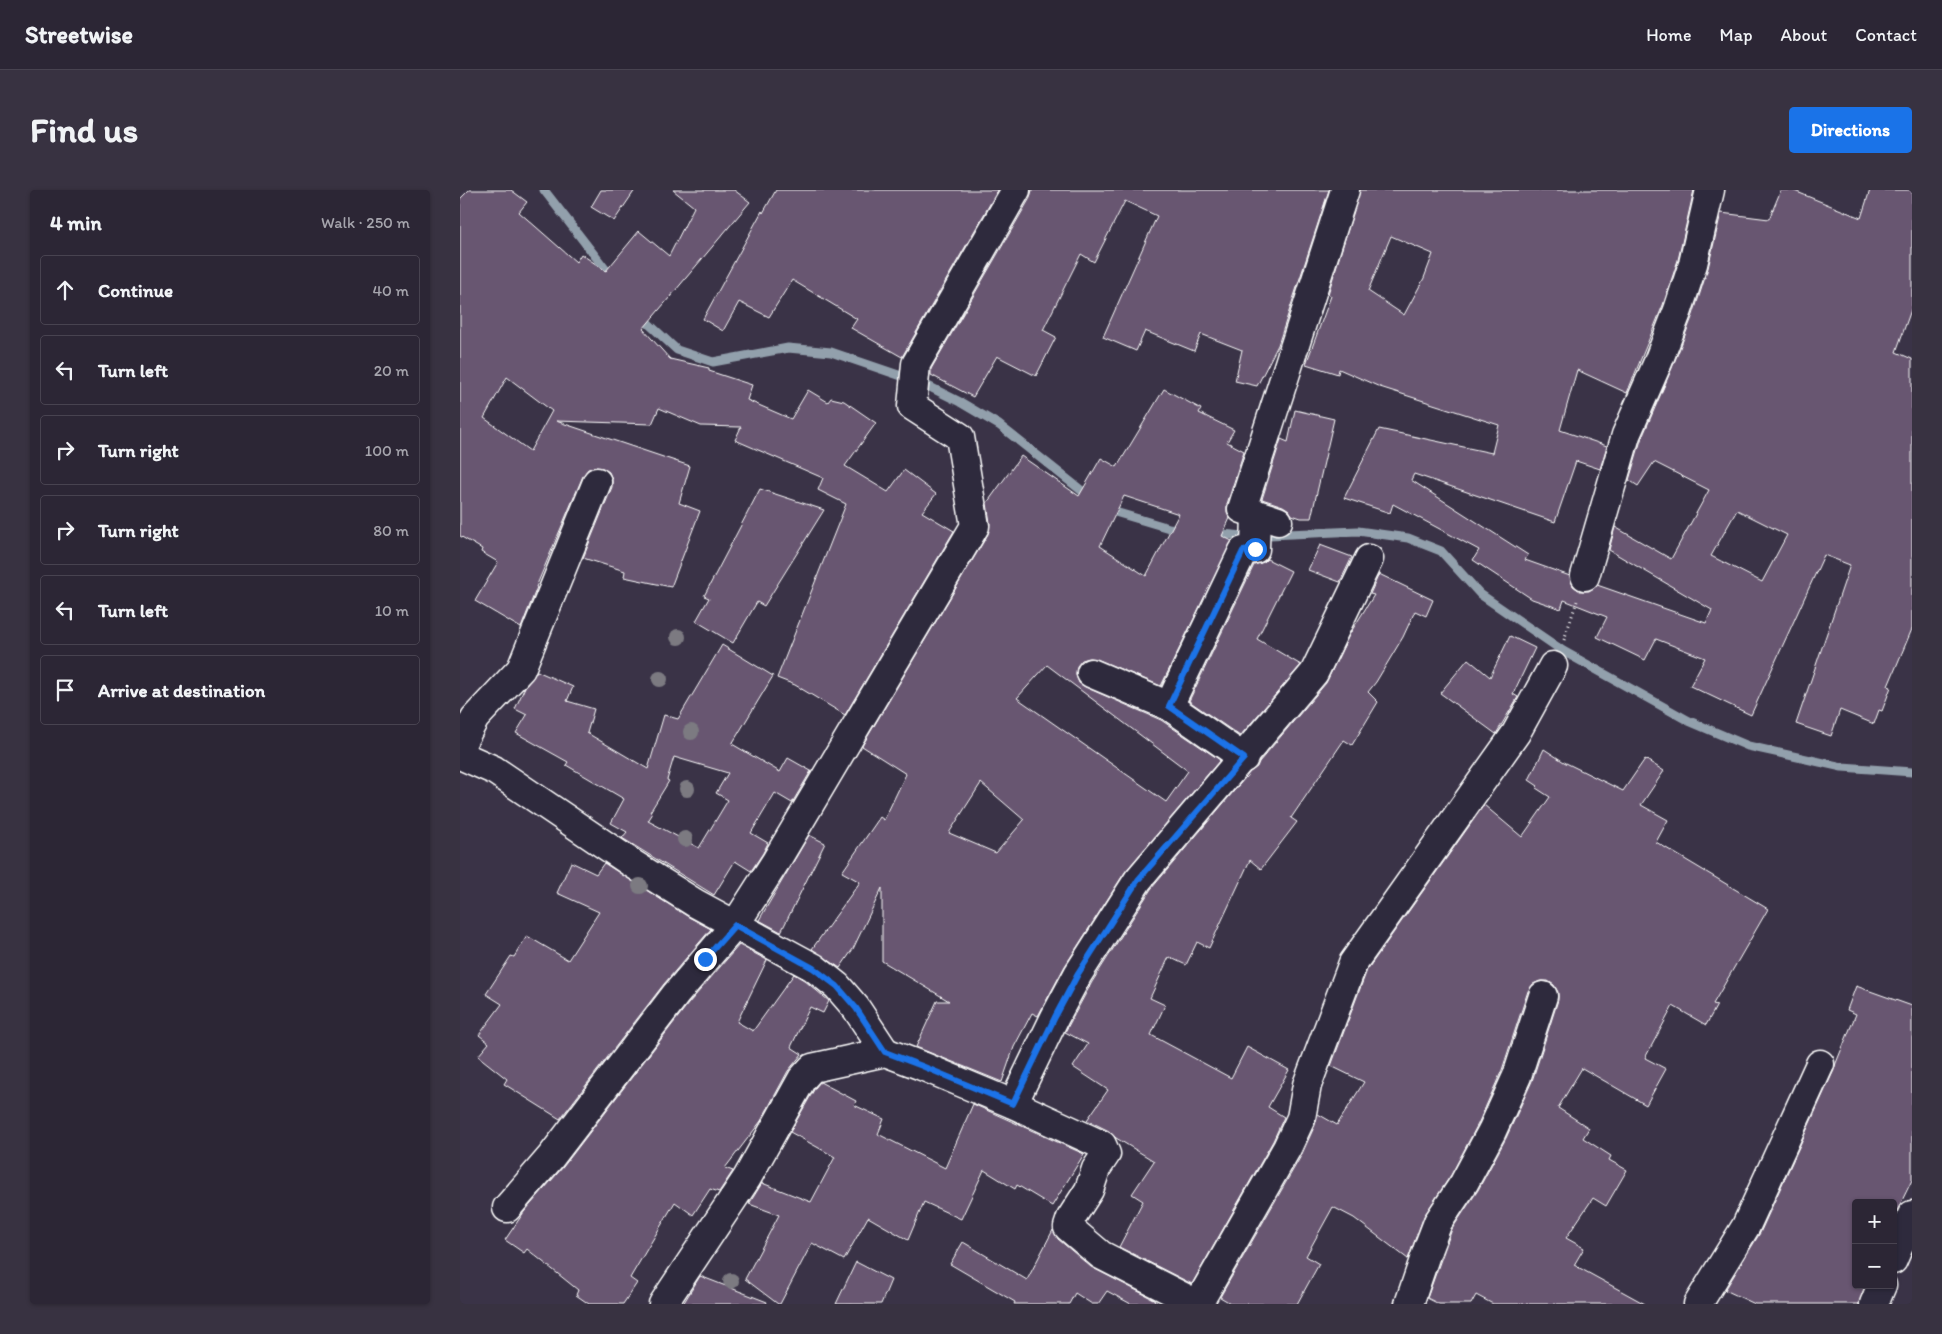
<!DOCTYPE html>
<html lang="en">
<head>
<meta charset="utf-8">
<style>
  body { margin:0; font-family:Itim,sans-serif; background:#383241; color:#f1f3f6 }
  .controls { position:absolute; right:15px; bottom:15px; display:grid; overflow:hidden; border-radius:5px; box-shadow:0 1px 4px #0004 }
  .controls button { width:45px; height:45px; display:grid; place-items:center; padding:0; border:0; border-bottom:1px solid #484350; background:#2c2635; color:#f1f3f6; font:25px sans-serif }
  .stop { position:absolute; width:15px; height:15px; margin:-11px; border:4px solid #1a73e8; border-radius:50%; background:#fff }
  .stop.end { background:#1a73e8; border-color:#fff; box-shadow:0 1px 5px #0008 }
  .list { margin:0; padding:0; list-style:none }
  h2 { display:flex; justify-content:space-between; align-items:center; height:65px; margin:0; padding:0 20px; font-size:21px }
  h2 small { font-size:16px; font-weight:400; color:#a6a5ad }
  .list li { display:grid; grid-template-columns:32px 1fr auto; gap:15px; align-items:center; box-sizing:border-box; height:70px; margin:0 10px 10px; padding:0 10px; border:1px solid #484350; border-radius:5px }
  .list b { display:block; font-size:19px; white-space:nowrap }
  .list em { font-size:16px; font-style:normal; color:#a6a5ad }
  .icon { flex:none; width:28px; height:28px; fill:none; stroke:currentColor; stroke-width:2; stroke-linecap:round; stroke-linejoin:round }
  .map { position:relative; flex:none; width:1452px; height:1114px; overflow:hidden; border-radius:5px }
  header { display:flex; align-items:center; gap:30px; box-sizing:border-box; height:70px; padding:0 25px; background:#2c2635; border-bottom:1px solid #484350 }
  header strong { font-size:24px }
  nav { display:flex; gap:28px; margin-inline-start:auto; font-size:18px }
  .intro { display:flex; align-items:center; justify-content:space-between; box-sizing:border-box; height:120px; padding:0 30px }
  h1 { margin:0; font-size:35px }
  .button { padding:12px 22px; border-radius:5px; background:#1a73e8; color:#fff; font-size:18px; font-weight:700 }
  main { display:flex; gap:30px; padding:0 30px }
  aside { flex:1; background:#2c2635; border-radius:5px; box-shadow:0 1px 4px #0004 }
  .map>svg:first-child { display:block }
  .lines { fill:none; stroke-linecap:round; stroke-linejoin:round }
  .stream { stroke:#92a0ac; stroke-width:9 }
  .building { fill:#685771; stroke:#fff; fill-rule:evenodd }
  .street-casing { stroke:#fff; stroke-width:31 }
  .path { stroke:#fff; stroke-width:3; stroke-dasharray:1 4; stroke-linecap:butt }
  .street { stroke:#2f2a3d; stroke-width:28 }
  .tree { fill:#7b7a81 }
  .route { stroke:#1a73e8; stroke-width:6 }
</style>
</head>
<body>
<header>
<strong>Streetwise</strong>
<nav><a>Home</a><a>Map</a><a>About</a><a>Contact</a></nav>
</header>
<div class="intro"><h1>Find us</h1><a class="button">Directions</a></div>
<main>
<aside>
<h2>4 min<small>Walk · 250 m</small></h2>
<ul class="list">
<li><svg class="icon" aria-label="ahead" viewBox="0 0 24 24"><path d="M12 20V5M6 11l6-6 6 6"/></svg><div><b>Continue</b></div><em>40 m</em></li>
<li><svg class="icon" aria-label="left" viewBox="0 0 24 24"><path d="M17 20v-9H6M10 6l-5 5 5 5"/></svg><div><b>Turn left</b></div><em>20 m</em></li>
<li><svg class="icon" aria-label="right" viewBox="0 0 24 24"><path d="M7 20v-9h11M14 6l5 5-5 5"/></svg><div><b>Turn right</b></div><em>100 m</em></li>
<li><svg class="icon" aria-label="right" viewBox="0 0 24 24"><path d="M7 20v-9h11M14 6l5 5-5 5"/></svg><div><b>Turn right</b></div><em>80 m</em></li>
<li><svg class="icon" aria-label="left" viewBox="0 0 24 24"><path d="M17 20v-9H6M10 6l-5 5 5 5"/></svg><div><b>Turn left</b></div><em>10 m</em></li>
<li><svg class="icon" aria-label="arrive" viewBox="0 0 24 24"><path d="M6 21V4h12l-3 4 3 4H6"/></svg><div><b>Arrive at destination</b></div></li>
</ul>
</aside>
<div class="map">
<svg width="1452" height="1114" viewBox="0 0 1452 1114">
  <rect width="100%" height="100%" fill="#3a3347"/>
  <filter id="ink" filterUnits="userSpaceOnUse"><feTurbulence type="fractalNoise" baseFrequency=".02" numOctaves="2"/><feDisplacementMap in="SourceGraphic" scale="10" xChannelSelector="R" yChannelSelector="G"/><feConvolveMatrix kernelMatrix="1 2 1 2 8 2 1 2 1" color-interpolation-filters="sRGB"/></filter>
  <g filter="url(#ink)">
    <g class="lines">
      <g class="stream">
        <polyline points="84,0 153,89"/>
        <polyline points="181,124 189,134 217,160 253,172 328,158 371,162 462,193 500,212 539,235 631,308"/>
        <polyline points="645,319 709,338 722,339"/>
        <polyline points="752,343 784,346 898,341 948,348 981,361 1020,404 1103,461 1229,531 1288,556 1382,577 1452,582"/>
      </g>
    </g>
    <g class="building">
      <path d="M9,0h42l16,12 -8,10 57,50 5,-8 25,17 33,-40 30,25 25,-49 -21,-17h61l16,12 -107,127 27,30 39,9v3l43,14 -5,15 44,19 17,-29 20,12 3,-4 13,3 32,22 -31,43 43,26 16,-22 32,24 -14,18 32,19 -109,184 -50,-30 -18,-7 69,-174 -28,-14 5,-12 -88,-38 6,-13 -40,-1 -42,-18 -7,16 -96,-3 134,45 -11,37 21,8 -29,76 -47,-10 1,-6 -42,-13 29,-71v-8l-3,-7 -6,-4 -8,-1 -7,2 -5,7 -47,111h1l-16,41 -46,-27 23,-39 -17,-10 1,-3 -22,-13v-337zM47,187l45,34 -22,40 -46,-33z"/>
      <polygon points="141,0 175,0 154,31 131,17"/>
      <polygon points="316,0 538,0 442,167 391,138 397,129 332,90 309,127 279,112 263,141 243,129 302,21 303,23"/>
      <polygon points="572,0 869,0 818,155 797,196 775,191 782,160 741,144 734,161 685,141 676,161 643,147 697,26 665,11 634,72 621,64 583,140 596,147 576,186 537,166 513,207 471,185 471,179 570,8"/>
      <path d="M900,0h334l-16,70 -15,45 -36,88 -50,-23 -17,60 47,16 -7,23 -24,-8 -21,61 -141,-48 -3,6 117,75 -3,5 45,16 3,10 7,5h9l8,-6 109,38 6,-13 -103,-60 6,-23 56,32 38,-69 -55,-28 -16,24 -9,-6 12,-40 31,-72 21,-53 15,-47 13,-55 48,6 12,-29h11l69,28 9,-28h42v117l-16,45 16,7v270l-24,57 3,1 -9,24 -3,-1 -5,14 -34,-14 -9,26 -35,-12 54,-159 -26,-10 -73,160 -61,-29 15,-28 -49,-19 -11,21 -48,-23 10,-20 -43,-17 -3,9 -29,-10 -59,-39 6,-10 -86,-46 -3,9 -46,-15 35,-69 113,24 7,-28 -119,-38 -41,-18 -1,5 -32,-10 25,-68 -3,-2zM931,46l42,18 -9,24 -20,37 -36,-24zM1277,320l50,25 -25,47 -51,-26z"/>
      <path d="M704,199l37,20 -2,4 35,17 -7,12 17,9 -17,53v8l3,6 -8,18 10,5 -71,145 -64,-27 -7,-1 -8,2 -5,6 -1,9 3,8 6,4 76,33 59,40 -95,112 -60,94 -27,50 -6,-3 -18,34 -12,35 -86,-35 21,-46h12l-67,-40v-73l-29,61 -13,19 -28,-19 48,-67 -18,-10 38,-55 4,3 22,-46 -44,-28 126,-212 2,-11 -3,-20 34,-47 58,40 22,-38 16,9zM664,306l55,18 -33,62 -46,-30zM587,475l141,106 -22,31 -149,-104zM521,593l43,37 -28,33 -47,-20z"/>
      <polygon points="835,220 874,229 851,328 841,328 832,325 829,320 823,316 802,309 821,249 828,252"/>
      <polygon points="300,299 364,320 304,416 297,412 273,453 236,431 249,408 244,406"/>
      <polygon points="860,355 892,367 880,392 848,380"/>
      <polygon points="807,369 831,381 797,449 841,475 780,546 729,511 794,375 804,372"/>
      <polygon points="919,384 973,410 966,426 955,421 943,447 916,492 908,502 918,512 892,555 884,550 831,628 837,632 801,679 790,670 749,758 737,752 726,775 709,767 690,808 705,815 691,845 771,888 787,857 829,880 808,917 824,927 813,951 732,1094 659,1057 683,1011 672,1004 694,971 656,948 649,941 627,930 648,900 613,877 628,854 605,842 632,792 691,699 790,582 797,577 799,572 866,493 889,445 914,405 910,404"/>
      <polygon points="1050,446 1075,458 1053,504 1058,507 1036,544 980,503 1008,469 1030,487"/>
      <path d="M262,455l51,31 -41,68 48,28 8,-14 23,13 -19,32 -17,-10 -24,40 17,10 -5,10 -12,18 -16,-10 -21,34 -92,-57 5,-6 -16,-9 13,-24 -58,-34 2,-3 -52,-29 11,-18 -12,-6 10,-22 12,-16 36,16 -6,14 27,8 -7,24 61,36 16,-54 14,4zM214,567l54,16 -12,20 12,7 -29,48 -51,-27 5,-8 -3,-1 19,-31 -2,-1z"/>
      <polygon points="1084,559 1104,572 1163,601 1185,569 1204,581 1181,615 1208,630 1196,652 1308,719 1253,814 1257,815 1246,835 1213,816 1185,868 1206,879 1186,915 1122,878 1098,918 1129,938 1123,948 1151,966 1149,970 1167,980 1146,1016 1133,1008 1106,1048 1124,1058 1114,1075 1185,1114 1033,1114 1016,1105 1011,1114 979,1114 967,1108 992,1039 1018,1000 1046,948 1072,891 1098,810 1098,802 1094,795 1088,791 1080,791 1073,794 1068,801 1042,880 1018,934 991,985 964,1026 948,1069 894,1028 873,1017 846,1066 859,1074 837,1114 772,1114 760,1107 841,966 855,935 858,924 877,935 904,892 871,876 907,780 1024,615 1062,647 1090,607 1076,598 1078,596 1069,590"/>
      <polygon points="349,645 365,653 321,742 299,730"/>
      <polygon points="111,672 136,684 144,673 227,726 251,739 204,794 100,929 44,894 47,889 18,866 29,853 19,845 42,814 26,804 51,766 54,767 67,746 108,770 139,722 97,703"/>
      <polygon points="279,755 307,770 277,832 293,841 334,784 344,790 369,811 363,823 350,817 331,857 342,864 328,881 301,931 265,978 273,981 259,1002 250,999 233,1025 215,1012 170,1088 177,1093 163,1114 129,1114 116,1105 118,1100 67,1059 64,1063 45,1050 64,1022 103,977 228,814"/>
      <polygon points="1396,796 1452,816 1452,990 1433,1029 1433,1013 1396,1013 1396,1095 1405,1095 1399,1114 1295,1114 1265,1100 1300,1043 1374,880 1376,873 1396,824 1387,820"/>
      <polygon points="360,892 396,911 394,915 424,929 418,944 485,978 513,914 624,964 592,1016 557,995 555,999 524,980 501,1029 464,1012 448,1050 408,1027 384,1070 352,1053 320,1114 318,1114 285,1089 319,1025 289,1014 302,993 351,1012 375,967 330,942 355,898"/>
      <polygon points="593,1040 598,1049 631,1077 695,1110 693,1114 671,1114 647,1101 638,1114 632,1114 615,1103 609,1114 554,1114 555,1112 490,1074 503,1052 567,1090"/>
      <polygon points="396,1072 431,1090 421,1114 376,1114"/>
      <polygon points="240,1086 307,1112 306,1114 223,1114"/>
    </g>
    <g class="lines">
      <defs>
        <g id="street">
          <polyline points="818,331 782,319 885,0"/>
          <polyline points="1125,386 1166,245 1198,172 1218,120 1233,74 1250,0"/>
          <polyline points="631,483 709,516 784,568"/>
          <polyline points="709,516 783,361 795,359 796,324"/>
          <polyline points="0,556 15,528 61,479 137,292"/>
          <polyline points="0,565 34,580 173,674 235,713 353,777 377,796 396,818 425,862"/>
          <polyline points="553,914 595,827 618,784 678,690 854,483 909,369"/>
          <polyline points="47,1018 91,967 216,804 275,735 316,671 515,336 500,247 452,216 456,174 556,0"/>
          <polyline points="1433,1070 1452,1025"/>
          <polyline points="203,1114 287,988 342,889 352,878 425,862 462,876 553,914 642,955 646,964 636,979 629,1000 611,1028 608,1037 641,1065 737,1114"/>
          <polyline points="738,1114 827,958 841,928 847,895 893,773 1056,543 1093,476"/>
          <polyline points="949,1114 968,1058 978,1032 1004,993 1032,941 1057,886 1083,806"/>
          <polyline points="1238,1114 1286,1036 1360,874"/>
          <polyline points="1414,1114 1422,1095"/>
        </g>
      </defs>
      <use href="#street" class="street-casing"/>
      <polyline class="path" points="1104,450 1117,411"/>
      <use href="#street" class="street"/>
    </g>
    <g class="tree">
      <circle cx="218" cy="447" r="8"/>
      <circle cx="200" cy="489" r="8"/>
      <circle cx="231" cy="542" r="8"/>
      <circle cx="227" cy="599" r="8"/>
      <circle cx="225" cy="649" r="8"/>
      <circle cx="180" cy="696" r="8"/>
      <circle cx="271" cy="1091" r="8"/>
    </g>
  </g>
  <g class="lines" filter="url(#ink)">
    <polyline class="route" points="245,769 275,735 353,778 377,796 396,818 425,862 462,876 553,914 595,827 618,784 678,690 784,568 709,516 783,361 795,359"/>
  </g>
</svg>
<div class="controls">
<button>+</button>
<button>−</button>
</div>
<div class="stop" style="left:795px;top:359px"></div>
<div class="stop end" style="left:245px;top:769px"></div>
</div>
</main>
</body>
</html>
